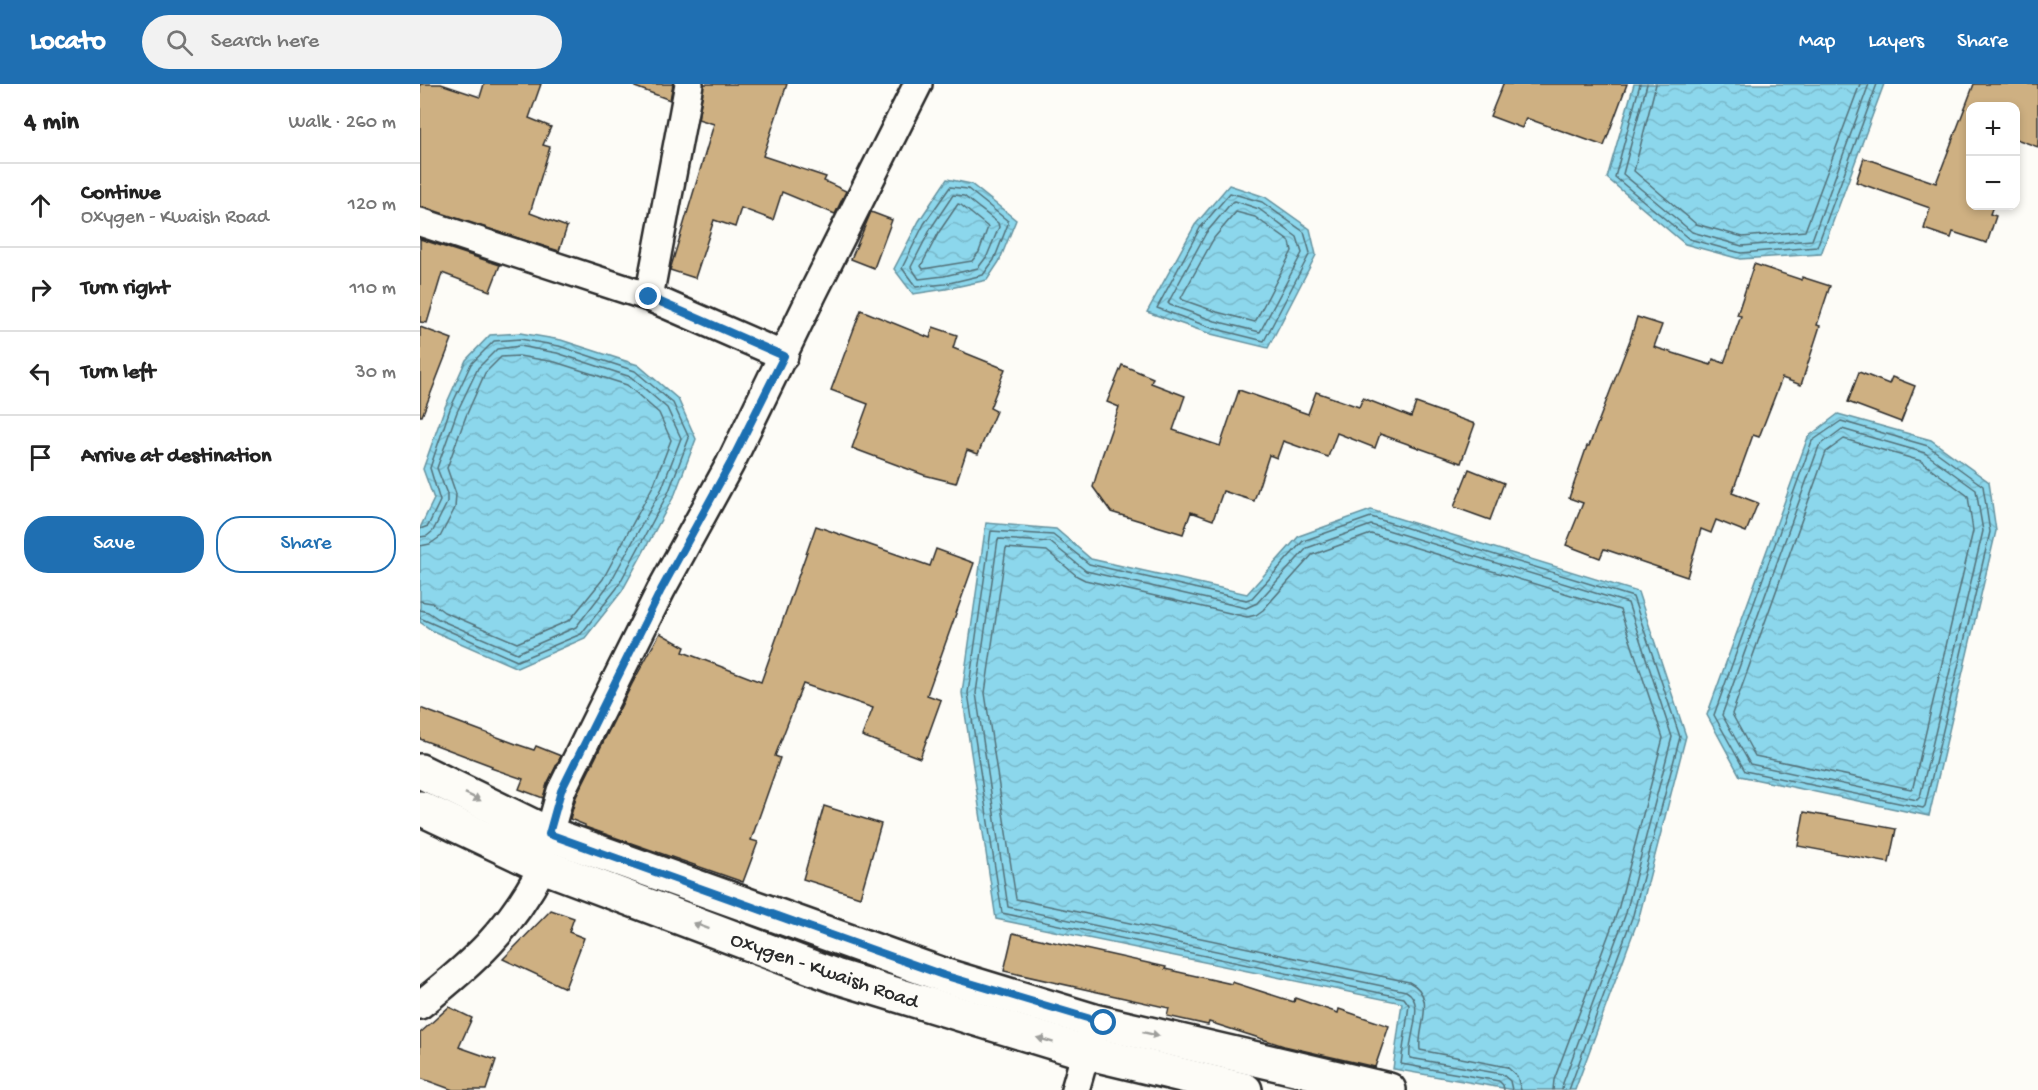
<!DOCTYPE html>
<html lang="en">
<head>
<meta charset="utf-8">
<style>
  body { margin:0; font-family:"Gochi Hand",sans-serif; background:#f2f2f2; color:#222 }
  .controls { position:absolute; right:18px; top:18px; display:grid; overflow:hidden; border-radius:12px; box-shadow:0 3px 9px #0003 }
  .controls button { width:54px; height:54px; display:grid; place-items:center; padding:0; border:0; border-bottom:2px solid #e0e0e0; background:#fff; color:#222; font:30px sans-serif }
  .stop { position:absolute; width:18px; height:18px; margin:-14px; border:4px solid #1f6fb2; border-radius:50%; background:#fff }
  .stop.end { background:#1f6fb2; border-color:#fff; box-shadow:0 2px 6px #0008 }
  .list { margin:0; padding:0; list-style:none }
  h2 { display:flex; justify-content:space-between; align-items:center; height:78px; margin:0; padding:0 24px; font-size:26px }
  h2 small { font-size:20px; font-weight:400; color:#767676 }
  .list li { display:grid; grid-template-columns:39px 1fr auto; gap:18px; align-items:center; box-sizing:border-box; height:84px; padding:0 24px; border-top:2px solid #e0e0e0 }
  .list b { display:block; font-size:22px; white-space:nowrap }
  .list p { margin:0; font-size:20px; white-space:nowrap; color:#767676 }
  .list em { font-size:20px; font-style:normal; color:#767676 }
  .actions { display:flex; gap:12px; padding:18px 24px }
  .actions a { flex:1; padding:14px 0; border:2px solid #1f6fb2; border-radius:24px; text-align:center; font-size:21px; color:#1f6fb2 }
  .actions .main { background:#1f6fb2; color:#fff }
  .icon { flex:none; width:33px; height:33px; fill:none; stroke:currentColor; stroke-width:2; stroke-linecap:round; stroke-linejoin:round }
  .map { position:relative; flex:none; width:1618px; height:1006px; overflow:hidden }
  header { display:flex; align-items:center; gap:36px; box-sizing:border-box; height:84px; padding:0 30px; background:#1f6fb2; color:#fff }
  header strong { font-size:28px }
  nav { display:flex; gap:33px; margin-inline-start:auto; font-size:21px }
  .search { width:420px; height:54px; background:#f2f2f2; display:flex; align-items:center; gap:15px; box-sizing:border-box; padding:0 21px; border-radius:33px; color:#767676; font-size:22px }
  main { display:flex }
  aside { flex:1; background:#fff }
  .map>svg:first-child { display:block }
  .water { fill:url(#water-waves); stroke:#65929f; stroke-width:1.5 }
  .lines { fill:none; stroke-linecap:round; stroke-linejoin:round }
  .shore { stroke:#527078; stroke-width:1.5 }
  .building { fill:#ceb082; stroke:#2b2b2b; stroke-width:1.5 }
  .minor-casing { stroke:#2b2b2b; stroke-width:32 }
  .secondary-casing { stroke:#2b2b2b; stroke-width:38 }
  .minor { stroke:#fdfcf7; stroke-width:27 }
  .secondary { stroke:#fdfcf7; stroke-width:33 }
  .oneway { fill:#9e9e9b }
  .route { stroke:#1f6fb2; stroke-width:8 }
  .labels { text-anchor:middle; stroke-width:4.5; stroke-linejoin:round; paint-order:stroke }
  .street-label { font-size:21px; fill:#2b2b2b; stroke:#fdfcf7 }
</style>
</head>
<body>
<header>
<strong>Locato</strong>
<div class="search"><svg class="icon" aria-label="search" viewBox="0 0 24 24"><circle cx="10" cy="10" r="6"/><path d="M15 15l6 6"/></svg>Search here</div>
<nav><a>Map</a><a>Layers</a><a>Share</a></nav>
</header>
<main>
<aside>
<h2>4 min<small>Walk · 260 m</small></h2>
<ul class="list">
<li><svg class="icon" aria-label="ahead" viewBox="0 0 24 24"><path d="M12 20V5M6 11l6-6 6 6"/></svg><div><b>Continue</b><p>Oxygen - Kwaish Road</p></div><em>120 m</em></li>
<li><svg class="icon" aria-label="right" viewBox="0 0 24 24"><path d="M7 20v-9h11M14 6l5 5-5 5"/></svg><div><b>Turn right</b></div><em>110 m</em></li>
<li><svg class="icon" aria-label="left" viewBox="0 0 24 24"><path d="M17 20v-9H6M10 6l-5 5 5 5"/></svg><div><b>Turn left</b></div><em>30 m</em></li>
<li><svg class="icon" aria-label="arrive" viewBox="0 0 24 24"><path d="M6 21V4h12l-3 4 3 4H6"/></svg><div><b>Arrive at destination</b></div></li>
</ul>
<div class="actions"><a class="main">Save</a><a>Share</a></div>
</aside>
<div class="map">
<svg width="1618" height="1006" viewBox="0 0 1618 1006">
  <defs>
    <pattern id="water-waves" width="16" height="10" patternUnits="userSpaceOnUse" patternTransform="scale(1.5)"><rect width="16" height="10" fill="#8cd7ec"/><path d="M0 5q4-4 8 0t8 0" fill="none" stroke="#79b9cb"/></pattern>
  </defs>
  <rect width="100%" height="100%" fill="#fdfcf7"/>
  <filter id="ink" filterUnits="userSpaceOnUse"><feTurbulence type="fractalNoise" baseFrequency=".0167" numOctaves="2"/><feDisplacementMap in="SourceGraphic" scale="12" xChannelSelector="R" yChannelSelector="G"/><feConvolveMatrix kernelMatrix="1 2 1 2 8 2 1 2 1" color-interpolation-filters="sRGB"/></filter>
  <g filter="url(#ink)">
    <g class="water">
      <polygon points="1214,0 1464,0 1401,170 1320,175 1265,160 1187,94"/>
      <polygon points="527,95 551,100 596,136 579,178 567,196 526,205 493,210 474,185 499,137"/>
      <polygon points="809,101 845,113 890,145 896,171 848,264 791,250 727,228 775,141"/>
      <polygon points="100,249 141,256 218,281 258,315 276,355 255,410 202,507 165,554 97,584 13,547 0,538 0,444 14,415 3,385 25,323 46,276 70,251"/>
      <polygon points="1418,330 1511,356 1569,398 1576,447 1509,732 1320,692 1287,631 1388,353"/>
      <polygon points="951,426 1218,508 1266,652 1219,833 1155,1006 1094,1006 973,985 982,919 576,835 542,609 566,439 636,445 671,475 827,510 879,452"/>
    </g>
    <g class="lines">
      <g class="shore">
        <polyline points="1220,0 1195,93 1269,155 1321,169 1397,163 1457,0"/>
        <polyline points="1227,0 1203,90 1272,148 1322,162 1392,156 1449,0"/>
        <polyline points="1236,0 1214,87 1276,140 1323,153 1385,147 1440,0"/>
        <polygon points="530,103 548,105 588,137 588,140 574,176 563,191 525,200 496,203 482,184 504,140"/>
        <polygon points="810,109 842,118 884,148 890,169 844,257 792,244 737,224 780,144"/>
        <polygon points="533,111 544,112 578,139 579,143 567,172 558,184 524,192 499,195 491,183 511,144"/>
        <polygon points="815,117 839,125 877,153 882,169 840,248 795,237 750,221 748,219 786,149 812,118"/>
        <polygon points="538,120 541,121 568,143 559,168 552,177 503,185 501,182 519,148"/>
        <polygon points="816,128 835,133 870,158 872,167 835,238 797,228 763,216 761,214 794,154"/>
        <polygon points="1421,337 1508,362 1563,402 1570,448 1505,722 1503,724 1325,687 1294,631 1392,357"/>
        <polygon points="1422,345 1505,369 1556,406 1563,447 1500,713 1497,716 1330,680 1302,631 1399,362"/>
        <polygon points="1424,355 1501,377 1548,412 1553,447 1493,703 1491,705 1335,672 1312,630 1406,368"/>
        <polyline points="0,445 8,442 20,417 10,384 30,325 51,280 74,257 100,255 139,262 215,287 253,319 269,354 249,407 197,504 161,550 97,577 0,534"/>
        <polyline points="0,453 7,452 13,447 27,419 27,410 17,384 37,328 58,284 77,265 100,262 137,269 211,293 247,324 261,354 242,404 190,499 156,543 97,569 20,536 8,528 0,526"/>
        <polyline points="0,462 10,460 20,453 35,424 36,410 27,384 46,332 65,289 81,273 99,272 135,278 207,301 239,329 251,356 234,400 183,495 150,536 97,559 24,528 12,519 0,517"/>
        <polyline points="1084,1006 1083,1001 1079,997 981,980 989,921 984,914 582,829 548,609 571,447 633,451 669,480 826,516 832,514 883,457 951,433 1213,513 1260,653 1213,831 1149,1006"/>
        <path d="M1092,1006l-2,-9 -8,-7 -92,-16c-3,-19 17,-56 -4,-67l-398,-84 -32,-214 22,-154 52,3 36,29 160,37 11,-5 50,-55 64,-23 257,78 44,134 -46,176 -63,170 -1,7"/>
        <path d="M1101,1006l-4,-14 -10,-9 -87,-17c-3,-23 18,-54 -11,-68l-393,-83 -31,-206 21,-145 41,3 30,25 8,4 162,37 9,-2 7,-5 49,-55 59,-21 249,76 43,128 -45,172 -64,170 -1,10"/>
      </g>
    </g>
    <g class="building">
      <polygon points="0,0 21,0 60,13 64,0 121,0 109,34 131,43 123,61 130,63 110,129 147,143 139,167 0,123"/>
      <polygon points="216,0 253,0 250,16 215,3"/>
      <polygon points="284,0 367,0 343,72 406,93 404,97 426,107 415,130 362,108 353,136 321,124 315,143 294,136 275,194 250,186 294,40 278,35"/>
      <polygon points="1083,0 1207,0 1184,62 1106,34 1102,44 1070,32"/>
      <polygon points="1554,0 1618,0 1618,63 1596,55 1596,22 1551,22 1551,122 1573,122 1570,130 1576,132 1567,159 1533,148 1531,154 1504,145 1510,124 1436,98 1444,74 1516,99"/>
      <polygon points="451,128 472,136 454,184 431,175"/>
      <polygon points="0,155 80,181 70,207 22,189 7,239 0,238"/>
      <polygon points="1334,180 1382,196 1382,193 1410,202 1397,241 1400,242 1381,301 1362,294 1339,353 1333,351 1312,409 1338,419 1326,448 1296,436 1291,449 1281,445 1267,493 1184,465 1180,474 1146,461 1163,419 1149,414 1167,362 1169,362 1210,256 1217,233 1242,241 1234,263 1291,281 1293,275 1304,279 1321,232 1317,231"/>
      <polygon points="441,226 510,254 513,243 537,251 533,264 585,285 570,324 576,327 558,370 547,366 536,399 504,391 432,364 448,320 411,306"/>
      <polygon points="0,243 32,255 2,332 0,332"/>
      <polygon points="702,281 733,294 731,299 765,312 753,346 800,362 819,306 888,330 896,308 939,323 943,314 991,333 996,319 1055,340 1041,379 960,350 955,364 917,349 908,373 863,357 857,374 849,371 834,417 803,407 793,436 771,428 763,450 691,428 673,403 682,372 699,323 687,318"/>
      <polygon points="1439,288 1469,300 1472,293 1495,302 1481,338 1428,318"/>
      <polygon points="1049,385 1084,399 1070,436 1034,423"/>
      <polygon points="396,442 510,482 516,465 554,479 507,611 521,616 500,674 442,652 453,624 383,600 355,672 360,674 331,756 338,758 323,798 165,743 165,741 150,735 156,713 212,600 240,549 265,563 263,568 341,598"/>
      <polygon points="0,624 96,660 114,666 116,662 141,672 127,700 123,714 99,705 103,695 71,684 72,682 0,655"/>
      <polygon points="404,722 461,740 440,813 383,795"/>
      <polygon points="1384,728 1476,745 1469,779 1378,762"/>
      <polygon points="131,826 154,834 149,848 164,854 145,904 83,875"/>
      <polygon points="593,849 746,883 745,885 812,900 812,898 874,918 875,914 918,929 919,925 969,942 955,983 864,962 789,938 788,941 747,932 749,924 584,887"/>
      <polygon points="29,923 52,934 39,963 76,976 66,1006 33,1006 0,994 0,949"/>
    </g>
    <g class="lines">
      <defs>
        <g id="minor">
          <polyline points="0,138 229,213 269,0"/>
          <polyline points="229,213 364,272"/>
          <polyline points="129,750 141,707 190,608 241,506 310,380 393,209 498,0"/>
          <path d="M0,921c54,-43 91,-76 123,-139"/>
          <polyline points="655,1006 671,950"/>
        </g>
        <g id="secondary">
          <polyline points="0,687 129,750 523,891 674,937 969,1006"/>
          <polyline points="0,724 123,782 415,892 665,968 825,1006"/>
        </g>
      </defs>
      <use href="#minor" class="minor-casing"/>
      <use href="#secondary" class="secondary-casing"/>
      <use href="#minor" class="minor"/>
      <use href="#secondary" class="secondary"/>
    </g>
    <defs><path id="oneway-solid" d="M-6-.8H1V-3.2L6.5 0L1 3.2V.8H-6Z" transform="scale(1.5)"/></defs>
    <g class="oneway">
      <use href="#oneway-solid" transform="translate(53 713) rotate(26)"/>
      <use href="#oneway-solid" transform="translate(281 842) rotate(-160)"/>
      <use href="#oneway-solid" transform="translate(731 950) rotate(13)"/>
      <use href="#oneway-solid" transform="translate(625 956) rotate(-163)"/>
    </g>
  </g>
  <g class="lines" filter="url(#ink)">
    <polyline class="route" points="229,213 364,272 310,380 241,506 141,707 129,750 523,891 684,939"/>
  </g>
  <g class="labels">
    <g class="street-label">
      <text transform="translate(405 885) rotate(19)" y="7">Oxygen - Kwaish Road</text>
    </g>
  </g>
</svg>
<div class="controls">
<button>+</button>
<button>−</button>
</div>
<div class="stop" style="left:684px;top:939px"></div>
<div class="stop end" style="left:229px;top:213px"></div>
</div>
</main>
</body>
</html>
